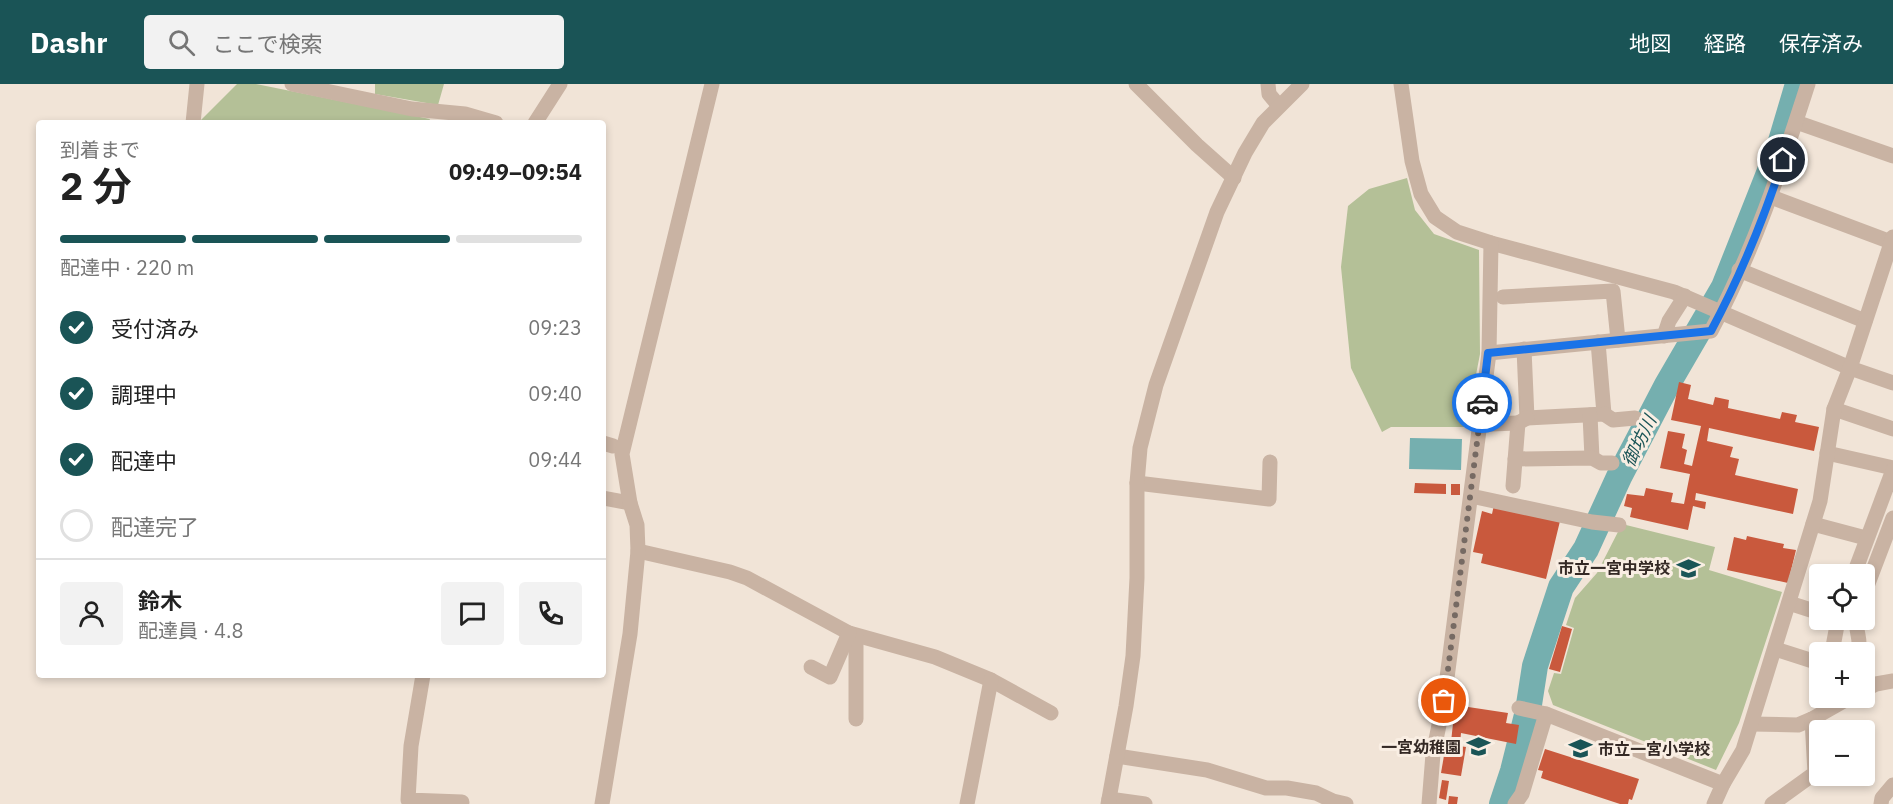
<!DOCTYPE html>
<html lang="ja">
<head>
<meta charset="utf-8">
<style>
  :root { --surface:#fff; --page:#f2f2f2; --text:#222; --muted:#767676; --line:#e0e0e0; --accent:#1a5456 }
  body { margin:0; font-family:"IBM Plex Sans","Noto Sans JP",sans-serif; background:var(--page); color:var(--text); height:100vh; display:flex; flex-direction:column; font-size:22px; white-space:nowrap }
  * { box-sizing:border-box; margin:0 }
  p { font-size:20px; color:var(--muted) }
  .icon { flex:none; width:33px; height:33px; fill:none; stroke:currentColor; stroke-width:2; stroke-linecap:round; stroke-linejoin:round }
  .map { position:relative; flex:1; overflow:hidden }
  .details { position:absolute; left:36px; top:36px; width:570px; height:558px; display:flex; flex-direction:column; background:var(--surface); border-radius:6px; box-shadow:0 3px 9px #0003 }
  .details>* { flex:none }
  .buttons { position:absolute; left:1809px; top:480px; display:grid; gap:12px }
  .buttons a { display:grid; place-items:center; width:66px; height:66px; border-radius:6px; background:var(--surface); box-shadow:0 3px 9px #0003; font-size:30px }
  .pin { position:absolute; display:grid; place-items:center; width:51px; height:51px; color:#fff; margin:-26px; border:3px solid #fff; border-radius:50%; box-shadow:0 2px 6px #0007 }
  .courier { position:absolute; display:grid; place-items:center; width:60px; height:60px; margin:-30px; border:4px solid #1a73e8; border-radius:50%; background:#fff; color:#222; box-shadow:0 2px 8px #0007 }
  .headline em { font-style:normal; font-weight:700 }
  .headline div { display:flex; flex-direction:column-reverse }
  .headline { display:flex; align-items:center; justify-content:space-between; height:102px; padding:0 24px }
  h1 { font-size:39px; font-weight:700; line-height:45px }
  .bar { display:grid; grid-template-columns:repeat(4,1fr); gap:9px 6px; align-content:center; height:72px; padding:0 24px }
  .bar i { height:8px; border-radius:4px; background:var(--line) }
  .bar .on { background:var(--accent) }
  .bar p { grid-column:span 4 }
  .line { display:flex; align-items:center; gap:15px; padding:0 24px; border-top:2px solid var(--line) }
  .line div { flex:1 }
  .round { display:grid; place-items:center; flex:none; width:63px; height:63px; border-radius:6px; background:var(--page) }
  ol { padding:0 24px; list-style:none }
  li { display:flex; align-items:center; gap:18px; height:66px }
  li p { margin-inline-start:auto }
  li .icon { padding:6px; border-radius:50%; background:var(--accent); color:#fff; stroke-width:4 }
  li:last-child { color:var(--muted) }
  li i { width:33px; height:33px; border:3px solid var(--line); border-radius:50% }
  header { display:flex; align-items:center; gap:36px; box-sizing:border-box; height:84px; padding:0 30px; background:var(--accent); color:#fff }
  header strong { font-size:28px }
  nav { display:flex; gap:33px; margin-inline-start:auto; font-size:21px }
  .search { width:420px; height:54px; background:var(--page); display:flex; align-items:center; gap:15px; box-sizing:border-box; padding:0 21px; border-radius:6px; color:var(--muted); font-size:22px }
  .map>svg:first-child { display:block }
  .green { fill:#b4c097 }
  .water { fill:#75afaf }
  .lines { fill:none; stroke-linecap:round; stroke-linejoin:round }
  .river { stroke:#75afaf; stroke-width:26 }
  .building { fill:#c9593d }
  .minor { stroke:#c9b3a3; stroke-width:15 }
  .done { stroke:#766a63; stroke-width:6; stroke-dasharray:0 10.8 }
  .route { stroke:#1a73e8; stroke-width:8 }
  .labels { text-anchor:middle; dominant-baseline:central; stroke-width:6; stroke-linejoin:round; paint-order:stroke }
  .poi-label { font-size:16px; font-weight:bold; fill:#342925; stroke:#f9eee3; text-anchor:end }
  .water-label { font-size:18px; font-style:italic; fill:#1a5456; stroke:#f9eee3 }
</style>
</head>
<body>
<header>
<strong>Dashr</strong>
<div class="search"><svg class="icon" aria-label="search" viewBox="0 0 24 24"><circle cx="10" cy="10" r="6"/><path d="M15 15l6 6"/></svg>ここで検索</div>
<nav><a>地図</a><a>経路</a><a>保存済み</a></nav>
</header>
<div class="map">
<svg width="1893" height="720" viewBox="0 0 1893 720">
  <rect width="100%" height="100%" fill="#f1e4d7"/>
  <g class="green">
    <polygon points="237,0 256,0 430,35 428,39 198,39"/>
    <polygon points="375,0 444,0 438,21 375,10"/>
    <polygon points="1407,94 1415,126 1434,150 1479,166 1480,270 1466,343 1391,343 1382,348 1351,284 1341,183 1348,122 1369,105"/>
    <polygon points="1622,440 1715,463 1709,486 1782,508 1739,639 1716,686 1553,621 1548,607 1554,589 1561,590 1574,544 1566,541 1575,514 1597,489"/>
  </g>
  <polygon class="water" points="1410,354 1462,355 1461,386 1409,385"/>
  <g class="lines">
    <polyline class="river" points="1502,720 1513,687 1528,627 1535,582 1561,503 1586,465 1619,393 1667,301 1724,203 1779,64 1798,0"/>
  </g>
  <g class="building">
    <polygon points="1679,298 1691,301 1688,315 1713,321 1715,313 1729,316 1728,324 1780,335 1782,328 1797,331 1795,338 1819,343 1814,367 1709,344 1707,357 1733,363 1730,373 1739,375 1735,391 1798,405 1793,430 1696,409 1695,416 1706,418 1705,425 1693,422 1688,446 1630,433 1632,424 1624,422 1627,410 1644,412 1646,404 1673,409 1671,418 1684,420 1690,390 1660,384 1668,347 1685,350 1682,364 1687,366 1684,380 1692,382 1701,342 1671,336"/>
    <polygon points="1415,399 1446,400 1446,410 1414,409"/>
    <rect x="1451" y="400" width="9" height="11"/>
    <polygon points="1494,421 1560,437 1546,495 1481,479 1483,470 1473,468 1482,427 1492,430"/>
    <polygon points="1747,452 1784,460 1783,464 1796,466 1788,499 1727,486 1734,453 1746,456"/>
    <polygon points="1562,542 1572,545 1560,588 1549,585"/>
    <polygon points="1455,621 1508,629 1506,639 1519,641 1516,660 1461,649 1460,660 1451,658"/>
    <polygon points="1446,660 1466,663 1461,692 1441,689"/>
    <polygon points="1545,665 1639,695 1632,716 1629,715 1628,720 1620,720 1541,694 1543,687 1538,686"/>
    <polygon points="1442,696 1449,697 1446,716 1439,714"/>
    <polygon points="1449,712 1458,713 1457,720 1448,720"/>
  </g>
  <g class="lines">
    <g class="minor">
      <polyline points="292,0 412,25 465,30 496,39"/>
      <polyline points="1136,0 1197,61 1234,94"/>
      <polyline points="1268,0 1269,10 1279,22"/>
      <polyline points="1401,0 1412,77 1421,110 1435,133 1457,148 1491,159 1674,208 1850,284 1893,299"/>
      <polyline points="1796,38 1893,72"/>
      <polyline points="193,39 197,0"/>
      <polyline points="535,39 560,0"/>
      <polyline points="1771,113 1891,158"/>
      <polyline points="1739,186 1865,237"/>
      <polyline points="1503,213 1613,207 1618,256"/>
      <polyline points="1664,252 1669,237 1685,212"/>
      <polyline points="1524,265 1527,334 1604,330 1598,258"/>
      <path d="M1489,269L1711,247C1753,169 1781,84 1808,0"/>
      <polyline points="1834,325 1893,345"/>
      <polyline points="1604,330 1613,336 1635,334"/>
      <polyline points="1590,331 1592,374"/>
      <polyline points="1490,340 1518,339"/>
      <polyline points="603,359 613,362"/>
      <polyline points="1827,369 1893,384"/>
      <polyline points="1515,375 1592,374 1601,379 1612,379"/>
      <polyline points="1137,399 1269,415 1270,378"/>
      <polyline points="1513,402 1518,339 1527,334"/>
      <polyline points="1471,412 1592,438 1619,441"/>
      <polyline points="603,414 630,419"/>
      <polyline points="1813,440 1862,453"/>
      <polyline points="638,467 730,488 747,494 849,549 935,573 991,596 1051,629"/>
      <polyline points="1854,490 1893,386"/>
      <polyline points="1864,510 1893,434"/>
      <polyline points="1789,519 1820,529"/>
      <path d="M1857,536C1855,549 1862,555 1858,568"/>
      <polyline points="856,552 856,635"/>
      <polyline points="1775,565 1819,579"/>
      <polyline points="1832,568 1838,536"/>
      <polyline points="811,583 830,593 849,549"/>
      <polyline points="423,591 411,662 408,716 462,718"/>
      <polyline points="1864,606 1876,600 1893,597"/>
      <polyline points="1519,624 1546,630"/>
      <polyline points="1752,640 1798,641 1812,635 1849,614"/>
      <polyline points="1117,672 1207,686 1266,704 1287,704 1316,709 1333,717 1346,720"/>
      <polyline points="1109,715 1145,720"/>
      <polyline points="602,720 630,550 638,467 637,441 630,419 622,370 712,0"/>
      <polyline points="967,720 991,596"/>
      <polyline points="1108,720 1126,622 1133,572 1137,494 1137,399 1140,364 1156,301 1217,128 1245,69 1263,39 1302,0"/>
      <polyline points="1429,720 1433,670 1444,617 1489,269 1491,159"/>
      <polyline points="1515,720 1522,710 1546,630 1723,700"/>
      <polyline points="1714,720 1723,700 1743,666 1820,417 1834,325 1850,284 1893,153"/>
      <polyline points="1772,720 1815,689 1812,635"/>
      <polyline points="1881,720 1882,714 1893,701"/>
    </g>
  </g>
  <g class="lines">
    <polyline class="done" points="1444,617 1482,319"/>
    <path class="route" d="M1482,319L1488,269L1711,247C1740,193 1764,134 1783,76"/>
  </g>
  <defs>
    <symbol id="school-bare" viewBox="-9 -9 18 18"><path d="M0-5L7-2L0 1L-7-2ZM-4 1L0 2.5L4 1V4Q0 6-4 4Z" fill="#1a5456" stroke="#f9eee3" stroke-width="2.5" paint-order="stroke"/></symbol>
  </defs>
  <g fill-rule="evenodd">
    <use href="#school-bare" x="1672" y="468" width="33" height="33"/>
    <use href="#school-bare" x="1462" y="646" width="33" height="33"/>
    <use href="#school-bare" x="1564" y="648" width="33" height="33"/>
  </g>
  <g class="labels">
    <g class="poi-label">
      <text x="1670" y="484">市立一宮中学校</text>
      <text x="1461" y="663">一宮幼稚園</text>
      <text x="1598" y="665" text-anchor="start">市立一宮小学校</text>
    </g>
    <g class="water-label">
      <text transform="translate(1639 357) rotate(-64)">御坊川</text>
    </g>
  </g>
</svg>
<div class="buttons">
<a><svg class="icon" aria-label="locate" viewBox="0 0 24 24"><circle cx="12" cy="12" r="6"/><path d="M12 2v4M12 18v4M2 12h4M18 12h4"/></svg></a>
<a>+</a>
<a>−</a>
</div>
<div class="pin" style="left:1444px;top:617px;background:#ea580c"><svg class="icon" aria-label="bag" viewBox="0 0 24 24"><path d="M5 8h14l-1 12H6zM9 8a3 3 0 0 1 6 0"/></svg></div>
<div class="pin" style="left:1783px;top:76px;background:#1f2937"><svg class="icon" aria-label="home" viewBox="0 0 24 24"><path d="M3 11l9-7 9 7M6 9v11h12V9"/></svg></div>
<div class="courier" style="left:1482px;top:319px"><svg class="icon" aria-label="car" viewBox="0 0 24 24"><path d="M5 17H2v-5l4-1 3-4h7l3 4 3 1v5h-3M9 17h6M6 11h13"/><circle cx="7" cy="17" r="2"/><circle cx="17" cy="17" r="2"/></svg></div>
<section class="details">
<div class="headline"><div><h1>2 分</h1><p>到着まで</p></div><em>09:49–09:54</em></div>
<div class="bar"><i class="on"></i><i class="on"></i><i class="on"></i><i></i><p>配達中 · 220 m</p></div>
<ol>
<li><svg class="icon" aria-label="check" viewBox="0 0 24 24"><path d="M5 12l5 5 9-10"/></svg>受付済み<p>09:23</p></li>
<li><svg class="icon" aria-label="check" viewBox="0 0 24 24"><path d="M5 12l5 5 9-10"/></svg>調理中<p>09:40</p></li>
<li><svg class="icon" aria-label="check" viewBox="0 0 24 24"><path d="M5 12l5 5 9-10"/></svg>配達中<p>09:44</p></li>
<li><i></i>配達完了</li>
</ol>
<div class="line" style="height:108px"><a class="round"><svg class="icon" aria-label="person" viewBox="0 0 24 24"><circle cx="12" cy="8" r="4"/><path d="M4 21q1-7 8-7t8 7"/></svg></a><div><b>鈴木</b><p>配達員 · 4.8</p></div><a class="round"><svg class="icon" aria-label="chat" viewBox="0 0 24 24"><path d="M4 5h16v11H9l-5 4z"/></svg></a><a class="round"><svg class="icon" aria-label="phone" viewBox="0 0 24 24"><path d="M5 4h4l2 5-3 2q2 4 5 5l2-3 5 2v4C11 20 4 13 5 4z"/></svg></a></div>
</section>
</div>
</body>
</html>
